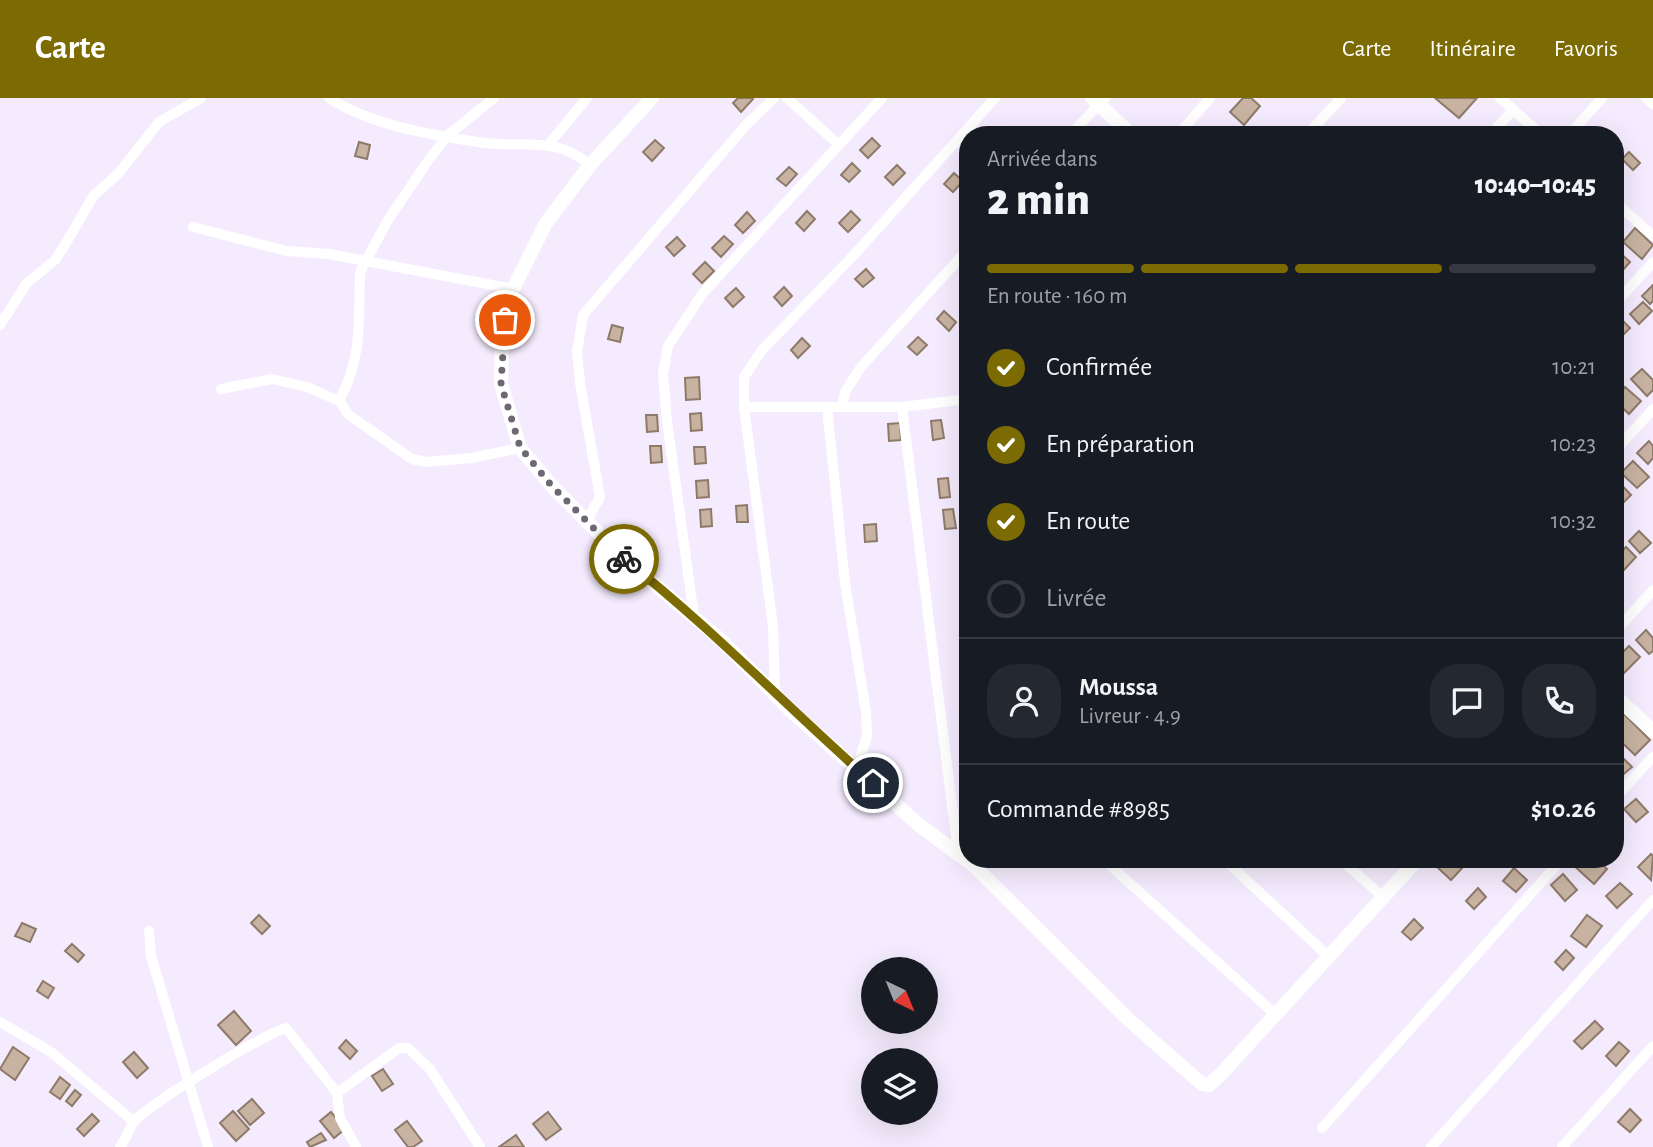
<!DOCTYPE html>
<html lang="fr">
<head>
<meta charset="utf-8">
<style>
  :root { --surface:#171b24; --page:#242831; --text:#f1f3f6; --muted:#9ea1a6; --line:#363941; --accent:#7c6a02 }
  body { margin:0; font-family:"Alegreya Sans",sans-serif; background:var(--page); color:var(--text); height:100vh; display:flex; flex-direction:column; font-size:26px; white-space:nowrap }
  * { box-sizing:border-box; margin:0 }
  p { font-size:23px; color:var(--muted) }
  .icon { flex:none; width:38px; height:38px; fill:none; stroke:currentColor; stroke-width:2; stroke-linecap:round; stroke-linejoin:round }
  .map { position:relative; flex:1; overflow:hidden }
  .sheet { position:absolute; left:959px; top:28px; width:665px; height:742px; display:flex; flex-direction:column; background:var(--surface); border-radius:28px; box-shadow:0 7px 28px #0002 }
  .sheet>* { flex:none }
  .needle { width:46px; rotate:137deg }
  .tools { position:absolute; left:861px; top:859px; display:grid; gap:14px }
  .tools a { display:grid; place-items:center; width:77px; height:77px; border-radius:50%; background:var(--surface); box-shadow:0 7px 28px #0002; font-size:35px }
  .pin { position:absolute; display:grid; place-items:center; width:60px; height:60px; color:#fff; margin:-30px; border:4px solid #fff; border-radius:50%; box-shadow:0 2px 7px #0007 }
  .courier { position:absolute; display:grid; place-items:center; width:70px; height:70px; margin:-35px; border:5px solid #7c6a02; border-radius:50%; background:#fff; color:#222; box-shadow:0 2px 9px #0007 }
  .head em { font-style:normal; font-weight:800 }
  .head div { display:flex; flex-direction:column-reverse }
  .head { display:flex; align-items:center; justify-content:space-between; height:119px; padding:0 28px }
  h1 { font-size:46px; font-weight:800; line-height:52px }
  .bar { display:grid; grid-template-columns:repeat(4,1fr); gap:10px 7px; align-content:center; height:84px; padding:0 28px }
  .bar i { height:9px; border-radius:5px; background:var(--line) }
  .bar .selected { background:var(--accent) }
  .bar p { grid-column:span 4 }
  .line { display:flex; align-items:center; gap:18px; padding:0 28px; border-top:2px solid var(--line) }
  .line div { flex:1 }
  .round { display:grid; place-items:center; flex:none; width:74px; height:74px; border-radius:28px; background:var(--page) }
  ol { padding:0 28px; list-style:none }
  li { display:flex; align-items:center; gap:21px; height:77px }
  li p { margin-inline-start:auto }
  li .icon { padding:7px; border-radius:50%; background:var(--accent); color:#fff; stroke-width:4 }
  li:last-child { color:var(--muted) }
  li i { width:38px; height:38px; border:4px solid var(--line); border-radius:50% }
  header { display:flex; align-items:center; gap:42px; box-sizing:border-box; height:98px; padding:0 35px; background:var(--accent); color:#fff }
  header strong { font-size:33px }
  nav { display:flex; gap:38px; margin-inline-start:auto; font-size:24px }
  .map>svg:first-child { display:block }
  .building { fill:#c8b3a2; stroke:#8e7a69; stroke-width:2 }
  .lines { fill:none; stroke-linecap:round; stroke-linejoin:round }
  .minor { stroke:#fff; stroke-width:10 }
  .tertiary { stroke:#fff; stroke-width:14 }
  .done { stroke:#6e6874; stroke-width:7; stroke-dasharray:0 12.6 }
  .route { stroke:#7c6a02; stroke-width:9 }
</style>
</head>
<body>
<header>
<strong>Carte</strong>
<nav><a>Carte</a><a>Itinéraire</a><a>Favoris</a></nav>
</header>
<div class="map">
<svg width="1653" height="1049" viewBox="0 0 1653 1049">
  <rect width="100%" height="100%" fill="#f5ebfe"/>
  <g class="building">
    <polygon points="738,0 752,0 753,1 741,14 733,5"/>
    <polygon points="1243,0 1251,0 1260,8 1244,27 1230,14"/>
    <polygon points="1435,0 1477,0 1459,20"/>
    <polygon points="872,40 880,48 868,60 860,52"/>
    <polygon points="655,42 664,50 652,63 643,54"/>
    <polygon points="359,44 370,47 367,61 355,58"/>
    <polygon points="1629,54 1640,65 1633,72 1622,61"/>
    <polygon points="852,65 860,73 849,84 841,77"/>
    <polygon points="897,67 905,75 893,87 885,79"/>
    <polygon points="789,69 797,76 786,88 777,81"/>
    <polygon points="954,75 963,83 953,94 944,86"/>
    <polygon points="807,113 815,121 804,133 796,125"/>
    <polygon points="851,113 860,122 848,134 839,125"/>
    <polygon points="747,114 755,123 743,135 735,127"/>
    <polygon points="1635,130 1653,147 1642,161 1623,144"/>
    <polygon points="724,138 733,146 721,159 712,150"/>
    <polygon points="677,139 685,148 674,158 666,149"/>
    <polygon points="1619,154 1630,164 1622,173 1615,166"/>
    <polygon points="705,164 714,173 702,185 693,176"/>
    <polygon points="866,171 874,180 863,189 855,181"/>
    <polygon points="1653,187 1653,203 1650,206 1642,198"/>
    <polygon points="784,189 792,198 782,208 774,199"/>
    <polygon points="736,190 744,199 733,209 725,200"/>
    <polygon points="1643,204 1652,213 1639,226 1630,216"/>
    <polygon points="944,213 956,224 949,233 937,221"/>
    <polygon points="1621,221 1630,230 1619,241 1615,238 1615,227"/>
    <polygon points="612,227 623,230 620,244 608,241"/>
    <polygon points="918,239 927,247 917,257 908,249"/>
    <polygon points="802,240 810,248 798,260 791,252"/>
    <polygon points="1642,271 1653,282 1653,292 1647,298 1631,281"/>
    <polygon points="699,279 700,301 686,302 685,280"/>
    <polygon points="1625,289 1641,303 1629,316 1615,303"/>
    <polygon points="701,315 702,332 691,333 690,316"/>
    <polygon points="646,317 657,317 658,333 647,334"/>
    <polygon points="941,322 944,340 933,342 931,323"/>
    <polygon points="900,325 901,342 889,343 888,326"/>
    <polygon points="1649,343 1653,348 1653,360 1648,366 1637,355"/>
    <polygon points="650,348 661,348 662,364 651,365"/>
    <polygon points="694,349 705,349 706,365 695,366"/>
    <polygon points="1633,363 1649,379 1637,390 1621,375"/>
    <polygon points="948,380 950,399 940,400 938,381"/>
    <polygon points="1616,381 1631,397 1621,407 1615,402"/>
    <polygon points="708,382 709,399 697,400 696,383"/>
    <polygon points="747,407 748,424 737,424 736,408"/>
    <polygon points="711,411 712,428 701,429 700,412"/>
    <polygon points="953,411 956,430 945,431 943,412"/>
    <polygon points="876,426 877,443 865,444 864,427"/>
    <polygon points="1639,433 1651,445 1640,455 1629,443"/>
    <polygon points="1626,449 1636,459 1622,474 1615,467 1615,460"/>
    <polygon points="1646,532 1653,540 1653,553 1649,556 1636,542"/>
    <polygon points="1629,548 1640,559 1623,576 1615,568 1615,562"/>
    <polygon points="1622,614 1650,642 1635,657 1615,638 1615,621"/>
    <polygon points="1624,661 1632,669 1619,680 1615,669"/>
    <polygon points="1636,701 1648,714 1636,724 1624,711"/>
    <polygon points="1651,756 1653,758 1651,782 1638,769"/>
    <polygon points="1444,761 1454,761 1463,769 1451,782 1437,769"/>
    <polygon points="1572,761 1596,761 1607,771 1594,786 1570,764"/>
    <polygon points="1514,770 1527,782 1516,794 1503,783"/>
    <polygon points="1563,776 1577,792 1565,803 1551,787"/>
    <polygon points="1620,785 1632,796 1617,810 1606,798"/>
    <polygon points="1478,790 1486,799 1474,811 1466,803"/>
    <polygon points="259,817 270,828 262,836 251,825"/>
    <polygon points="1587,817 1602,828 1586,849 1571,838"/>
    <polygon points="1414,821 1423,830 1411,842 1402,834"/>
    <polygon points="22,825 36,831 30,844 15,838"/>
    <polygon points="72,846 84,857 78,864 65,853"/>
    <polygon points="1566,852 1574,860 1563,872 1555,864"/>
    <polygon points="43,883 54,890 48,900 37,893"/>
    <polygon points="234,913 251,933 236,947 218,927"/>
    <polygon points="1595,923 1603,931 1582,951 1574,943"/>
    <polygon points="346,942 357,953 350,961 339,950"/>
    <polygon points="1619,944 1629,953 1616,968 1606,958"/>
    <polygon points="13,949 29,960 15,982 0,971"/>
    <polygon points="134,954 148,970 137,980 123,964"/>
    <polygon points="383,971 393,986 382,993 372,978"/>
    <polygon points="60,979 70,987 60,1001 50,994"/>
    <polygon points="75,992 81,997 72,1008 66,1003"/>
    <polygon points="252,1001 264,1015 250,1027 238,1013"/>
    <polygon points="1630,1011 1641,1022 1630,1034 1618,1024"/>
    <polygon points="233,1013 249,1031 236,1043 220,1025"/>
    <polygon points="331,1014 345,1031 334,1040 320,1023"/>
    <polygon points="548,1014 561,1031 546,1042 533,1026"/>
    <polygon points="92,1016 99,1023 84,1038 77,1031"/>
    <polygon points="407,1023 422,1043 413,1049 408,1049 395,1032"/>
    <polygon points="321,1035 326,1042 310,1049 307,1044"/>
    <polygon points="516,1037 524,1049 499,1049"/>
  </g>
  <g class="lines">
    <g class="minor">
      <path d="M329,0C373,28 428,36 478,44C519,51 554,36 590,67"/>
      <polyline points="787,0 839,47"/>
      <polyline points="1500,0 1542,37"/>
      <polyline points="1646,0 1653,6"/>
      <polyline points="1316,27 1327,37"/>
      <polyline points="1070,37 1105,0"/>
      <polyline points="1178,37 1210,0"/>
      <polyline points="1307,37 1341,0"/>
      <polyline points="1490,37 1513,12"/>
      <polyline points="1569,37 1602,0"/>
      <polyline points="549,46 587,0"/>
      <polyline points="1615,104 1653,138"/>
      <polyline points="193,129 287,153 329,156 513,191"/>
      <polyline points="1615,206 1653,164"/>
      <polyline points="0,227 27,185 55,162 63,150 94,97 118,76 159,24 201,0"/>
      <polyline points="221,291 272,281 307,289 339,303 349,317 412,361 427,364 471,360 520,350"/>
      <path d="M339,303C363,258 358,225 360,176L363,168L388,122L430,60L448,37L494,0"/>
      <polyline points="744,309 902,309 968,301"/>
      <polyline points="827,309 845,485 866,614 867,639 856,671"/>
      <polyline points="842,309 845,294 861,269 968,151"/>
      <polyline points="902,309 958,755"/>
      <polyline points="1615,353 1653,311"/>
      <polyline points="587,422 600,399 580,285 577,254 583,217 746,27 774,0"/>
      <polyline points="694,518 667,323 663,276 668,248 703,195 882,0"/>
      <polyline points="1615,534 1653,492"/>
      <polyline points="775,597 773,528 744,309 744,279 762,252 853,158 995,0"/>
      <polyline points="1615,700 1653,659"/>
      <polyline points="1103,761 1276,917"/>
      <polyline points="1224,761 1330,860"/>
      <polyline points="1340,761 1382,798"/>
      <polyline points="149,833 151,858 208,1049"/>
      <polyline points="0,924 51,954 133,1023"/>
      <polyline points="337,995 399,950 408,950 430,971 480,1049"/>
      <polyline points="1322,1030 1562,761"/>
      <path d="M120,1049C126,1042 128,1032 133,1025C145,1008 264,936 286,930L337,995L340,1020L356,1049"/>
      <polyline points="1431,1049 1653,802"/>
      <polyline points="1562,1049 1653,948"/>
    </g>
    <g class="tertiary">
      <polyline points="652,0 590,67 546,125 513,191 502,240 501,286 520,350 551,387 622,459 722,543 790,612 919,727 972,766 1129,922 1202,986 1209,987 1221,976 1418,761"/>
      <polyline points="1092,0 1132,37"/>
      <polyline points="1615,598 1653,633"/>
    </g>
  </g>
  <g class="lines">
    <polyline class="done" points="505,222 501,286 520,349 551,387 624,461"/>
    <path class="route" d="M624,461C712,530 789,611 873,685"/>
  </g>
</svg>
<div class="tools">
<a><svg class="needle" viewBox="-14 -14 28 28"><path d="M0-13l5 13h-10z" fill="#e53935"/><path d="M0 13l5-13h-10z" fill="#9ea1a6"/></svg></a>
<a><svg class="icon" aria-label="layers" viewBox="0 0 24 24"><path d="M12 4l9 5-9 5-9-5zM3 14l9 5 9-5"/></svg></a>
</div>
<div class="pin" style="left:505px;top:222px;background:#ea580c"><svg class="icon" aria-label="bag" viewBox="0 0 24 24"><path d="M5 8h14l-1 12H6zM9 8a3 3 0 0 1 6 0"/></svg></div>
<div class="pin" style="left:873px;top:685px;background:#1f2937"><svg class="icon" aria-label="home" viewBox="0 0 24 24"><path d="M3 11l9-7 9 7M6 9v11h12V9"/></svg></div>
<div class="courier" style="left:624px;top:461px"><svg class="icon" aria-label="bike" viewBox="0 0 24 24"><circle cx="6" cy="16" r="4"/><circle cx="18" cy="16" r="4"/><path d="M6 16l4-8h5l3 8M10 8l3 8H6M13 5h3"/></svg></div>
<section class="sheet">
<div class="head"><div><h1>2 min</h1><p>Arrivée dans</p></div><em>10:40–10:45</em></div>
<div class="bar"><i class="selected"></i><i class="selected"></i><i class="selected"></i><i></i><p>En route · 160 m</p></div>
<ol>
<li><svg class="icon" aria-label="check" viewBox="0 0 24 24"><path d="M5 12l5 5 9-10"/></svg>Confirmée<p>10:21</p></li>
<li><svg class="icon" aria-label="check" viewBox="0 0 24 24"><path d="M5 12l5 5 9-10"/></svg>En préparation<p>10:23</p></li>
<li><svg class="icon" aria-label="check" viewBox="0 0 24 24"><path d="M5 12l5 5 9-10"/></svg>En route<p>10:32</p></li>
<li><i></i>Livrée</li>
</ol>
<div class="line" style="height:126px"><a class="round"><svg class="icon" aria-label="person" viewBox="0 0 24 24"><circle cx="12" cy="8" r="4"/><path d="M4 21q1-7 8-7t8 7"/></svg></a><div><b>Moussa</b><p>Livreur · 4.9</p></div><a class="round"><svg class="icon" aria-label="chat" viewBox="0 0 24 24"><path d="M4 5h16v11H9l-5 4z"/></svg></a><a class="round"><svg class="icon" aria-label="phone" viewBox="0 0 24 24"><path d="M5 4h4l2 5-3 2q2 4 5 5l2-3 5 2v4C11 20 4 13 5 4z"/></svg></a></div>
<div class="line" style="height:91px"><div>Commande #8985</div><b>$10.26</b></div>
</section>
</div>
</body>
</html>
